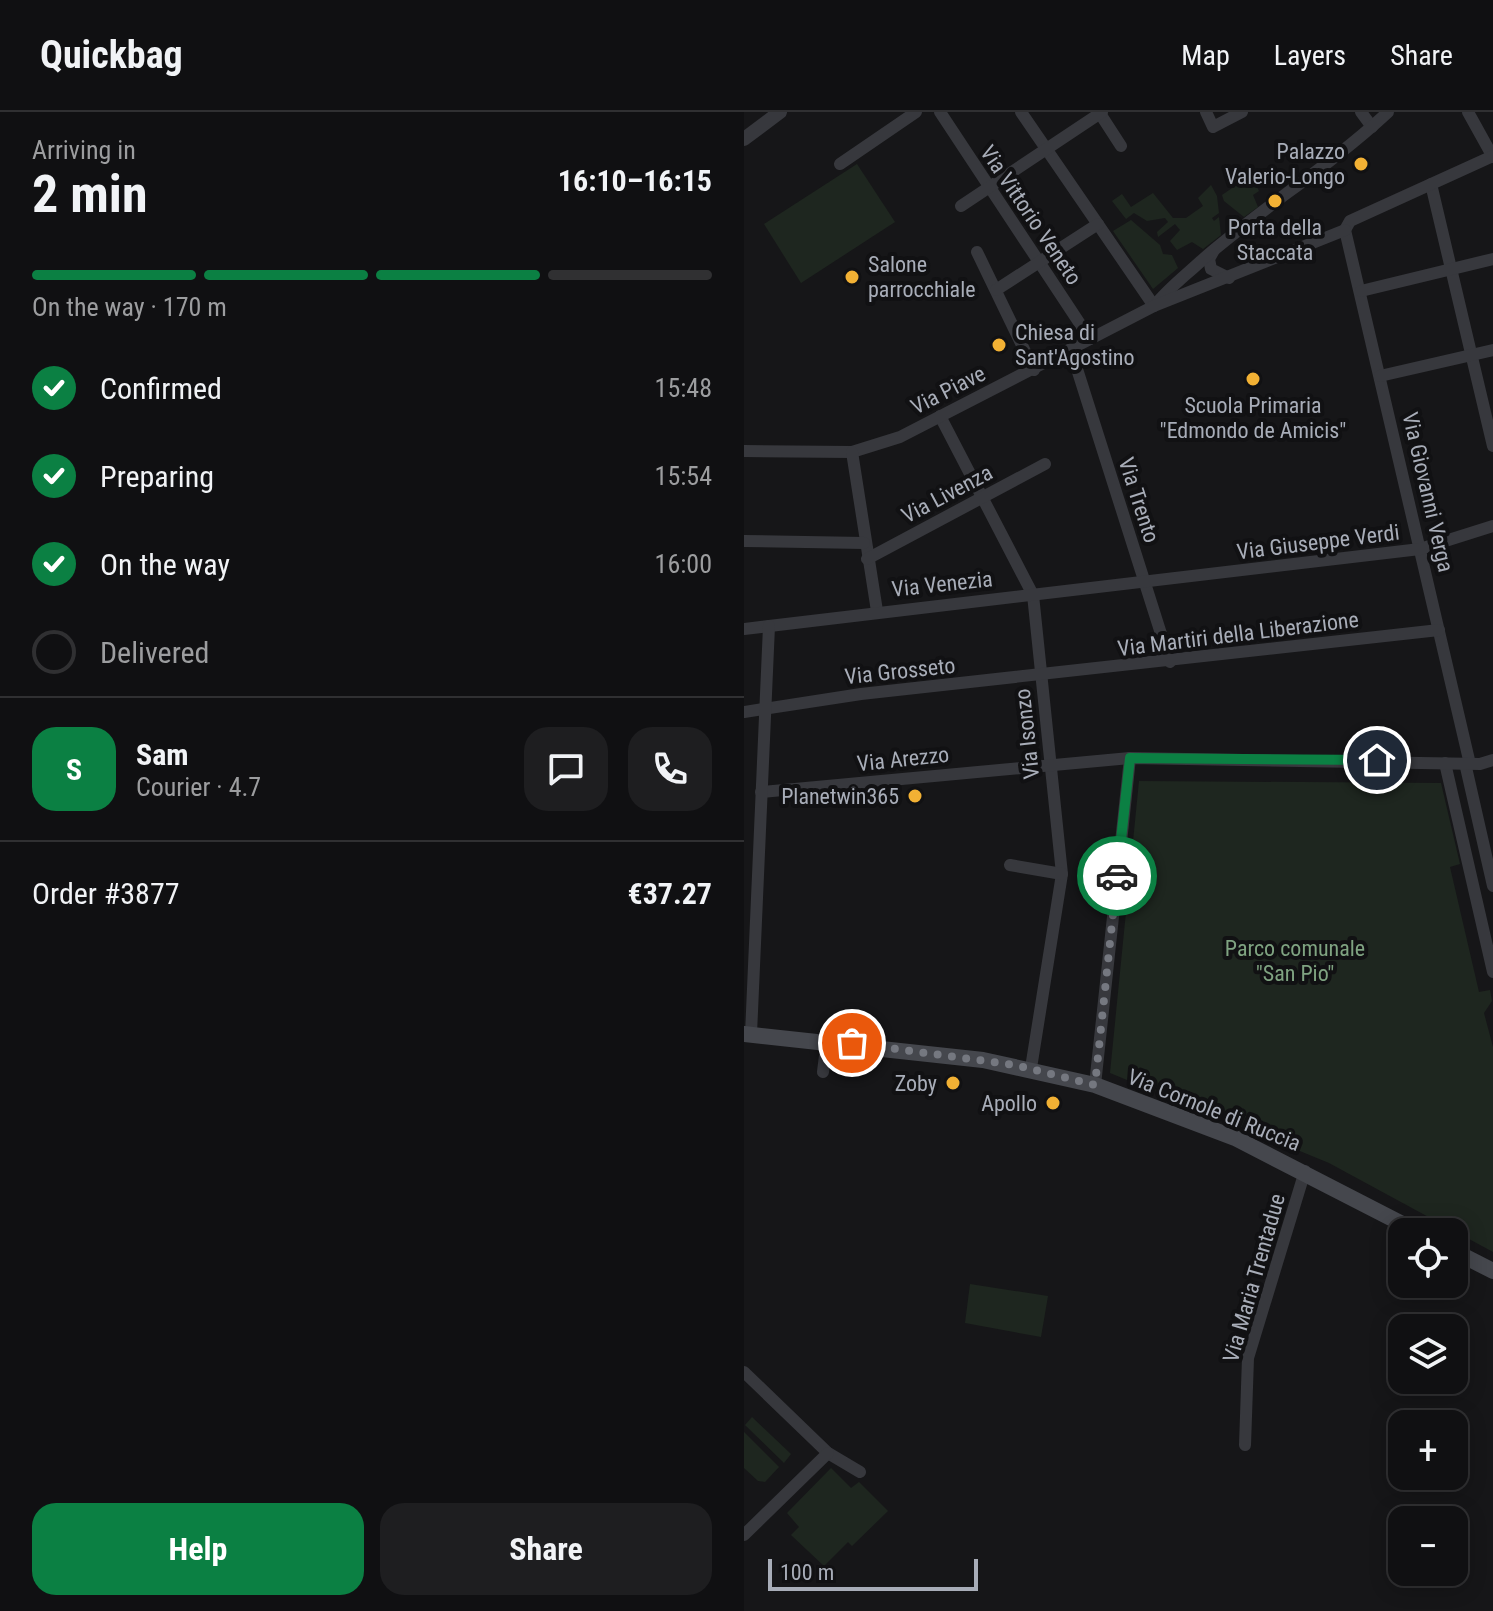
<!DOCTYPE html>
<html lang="en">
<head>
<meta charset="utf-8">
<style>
  :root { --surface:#101012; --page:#1e1e20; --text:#f1f3f6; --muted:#9c9d9f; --line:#303032; --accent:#0b8043 }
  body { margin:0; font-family:"Roboto Condensed",sans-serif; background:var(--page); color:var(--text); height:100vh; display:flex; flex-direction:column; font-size:30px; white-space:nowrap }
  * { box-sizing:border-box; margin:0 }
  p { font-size:26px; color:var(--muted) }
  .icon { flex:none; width:44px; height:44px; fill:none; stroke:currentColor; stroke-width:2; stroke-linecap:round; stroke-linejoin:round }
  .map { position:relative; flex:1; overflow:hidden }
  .side { display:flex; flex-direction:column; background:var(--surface); width:744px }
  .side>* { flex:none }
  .controls { position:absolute; left:644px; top:1106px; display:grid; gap:16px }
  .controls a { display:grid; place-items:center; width:80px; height:80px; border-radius:16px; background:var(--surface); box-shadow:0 4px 20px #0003,0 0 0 2px var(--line); font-size:40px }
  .scale { position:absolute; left:24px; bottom:20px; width:210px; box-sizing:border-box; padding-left:8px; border:4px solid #a8adb8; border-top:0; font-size:22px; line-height:28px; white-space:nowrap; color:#a8adb8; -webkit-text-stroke:6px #111113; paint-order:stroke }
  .pin { position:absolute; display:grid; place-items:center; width:68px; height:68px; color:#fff; margin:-34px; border:4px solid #fff; border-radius:50%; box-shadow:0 2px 8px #0007 }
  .courier { position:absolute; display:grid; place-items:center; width:80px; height:80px; margin:-40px; border:6px solid #0b8043; border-radius:50%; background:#fff; color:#222; box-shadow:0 2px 10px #0007 }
  .summary em { font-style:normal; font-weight:700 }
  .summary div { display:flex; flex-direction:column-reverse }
  .summary { display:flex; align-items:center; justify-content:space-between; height:136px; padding:0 32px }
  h1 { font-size:52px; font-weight:700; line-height:60px }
  .bar { display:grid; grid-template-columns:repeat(4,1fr); gap:12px 8px; align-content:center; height:96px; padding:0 32px }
  .bar i { height:10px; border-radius:6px; background:var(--line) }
  .bar .selected { background:var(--accent) }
  .bar p { grid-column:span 4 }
  .line { display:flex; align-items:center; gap:20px; padding:0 32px; border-top:2px solid var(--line) }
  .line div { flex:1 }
  .round { display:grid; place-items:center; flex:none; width:84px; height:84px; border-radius:24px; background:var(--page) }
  ol { padding:0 32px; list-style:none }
  li { display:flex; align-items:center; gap:24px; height:88px }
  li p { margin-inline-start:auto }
  li .icon { padding:8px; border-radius:50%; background:var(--accent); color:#fff; stroke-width:4 }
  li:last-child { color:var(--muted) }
  li i { width:44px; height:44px; border:4px solid var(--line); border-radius:50% }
  .action { display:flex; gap:16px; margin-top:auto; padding:16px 32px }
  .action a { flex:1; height:92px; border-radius:24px; background:var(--accent); color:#fff; font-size:32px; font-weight:700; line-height:92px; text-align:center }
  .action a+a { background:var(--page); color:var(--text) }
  header { display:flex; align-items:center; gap:48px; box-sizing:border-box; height:112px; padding:0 40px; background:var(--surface); border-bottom:2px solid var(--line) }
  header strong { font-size:38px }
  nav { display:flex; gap:44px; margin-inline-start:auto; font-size:28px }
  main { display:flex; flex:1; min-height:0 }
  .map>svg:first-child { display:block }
  .green { fill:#1e261f }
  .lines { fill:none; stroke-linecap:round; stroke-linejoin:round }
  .minor { stroke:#37383d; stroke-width:12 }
  .tertiary { stroke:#37383d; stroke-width:14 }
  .secondary { stroke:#45474d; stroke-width:16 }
  .done { stroke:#757880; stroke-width:8; stroke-dasharray:0 14.4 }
  .route { stroke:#0b8043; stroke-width:10 }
  .poi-dot { fill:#f2b134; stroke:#111113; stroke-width:3 }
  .labels { text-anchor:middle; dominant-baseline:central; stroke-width:8; stroke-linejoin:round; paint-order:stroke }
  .poi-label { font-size:22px; fill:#a8adb8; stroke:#111113; text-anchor:end }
  .street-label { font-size:22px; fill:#a8adb8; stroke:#111113 }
  .park-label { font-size:22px; fill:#7fa381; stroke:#111113 }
</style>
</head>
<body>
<header>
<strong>Quickbag</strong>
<nav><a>Map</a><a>Layers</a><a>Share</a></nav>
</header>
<main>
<section class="side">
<div class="summary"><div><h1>2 min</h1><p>Arriving in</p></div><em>16:10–16:15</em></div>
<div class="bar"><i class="selected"></i><i class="selected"></i><i class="selected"></i><i></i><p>On the way · 170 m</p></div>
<ol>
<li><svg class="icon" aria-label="check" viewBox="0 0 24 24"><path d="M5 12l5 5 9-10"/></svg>Confirmed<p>15:48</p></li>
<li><svg class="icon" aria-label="check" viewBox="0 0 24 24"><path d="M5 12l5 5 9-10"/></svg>Preparing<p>15:54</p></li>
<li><svg class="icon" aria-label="check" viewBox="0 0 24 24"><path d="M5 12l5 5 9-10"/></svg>On the way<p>16:00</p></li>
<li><i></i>Delivered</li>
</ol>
<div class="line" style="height:144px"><b class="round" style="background:var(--accent);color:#fff">S</b><div><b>Sam</b><p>Courier · 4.7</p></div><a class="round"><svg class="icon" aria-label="chat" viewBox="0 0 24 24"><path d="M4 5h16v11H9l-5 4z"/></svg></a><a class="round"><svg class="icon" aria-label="phone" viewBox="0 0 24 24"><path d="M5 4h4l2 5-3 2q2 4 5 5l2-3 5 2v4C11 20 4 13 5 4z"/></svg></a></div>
<div class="line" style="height:104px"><div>Order #3877</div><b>€37.27</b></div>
<div class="action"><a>Help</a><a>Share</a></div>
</section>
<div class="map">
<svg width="749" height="1499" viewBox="0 0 749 1499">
  <rect width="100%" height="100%" fill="#161618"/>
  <g class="green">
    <polygon points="113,52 151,110 57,171 20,112"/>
    <polygon points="507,63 515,79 509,83 514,95 500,105 480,89 478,83"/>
    <polygon points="467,73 473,84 475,101 468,106 470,109 475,105 477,123 459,137 448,130 433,138 426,129 436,118 431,112 414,125 413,120 424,110 421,106 403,109 390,101 382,107 368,89 378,82 387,95 409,81 429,106 442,106 459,94 454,86"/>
    <polygon points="387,108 416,133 419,142 428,143 434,156 409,177 369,119"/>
    <polygon points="395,669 697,671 716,752 706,755 735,880 746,878 748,889 740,901 749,935 749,1140 585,1051 366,961"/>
    <polygon points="226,1172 304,1184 297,1225 221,1211"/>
    <polygon points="8,1305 47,1342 40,1351 1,1313"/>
    <polygon points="0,1320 35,1355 21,1370 14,1369 0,1356"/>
    <polygon points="87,1356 107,1376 115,1370 144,1399 108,1434 104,1430 80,1454 47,1423 55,1415 43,1401"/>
  </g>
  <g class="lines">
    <g class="minor">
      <polyline points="196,0 346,227"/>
      <polyline points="277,0 410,194"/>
      <polyline points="355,0 377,34"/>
      <polyline points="462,0 469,15 498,0"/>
      <polyline points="617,0 628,15"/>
      <polyline points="724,0 749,45"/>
      <polyline points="96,52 172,0"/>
      <polyline points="687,72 749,334"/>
      <polyline points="217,94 358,0"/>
      <polyline points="601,118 726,652"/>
      <polyline points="601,118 606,109 749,44"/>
      <polyline points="470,138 465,147 467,157 485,166"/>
      <polyline points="233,140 290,258"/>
      <polyline points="252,178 354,112"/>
      <polyline points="617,179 749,147"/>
      <path d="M412,192C425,176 442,163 457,149C517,96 585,55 644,0"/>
      <polyline points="327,238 426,550"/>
      <polyline points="636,264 749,238"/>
      <polyline points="196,304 289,483 318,762 287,956"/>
      <polyline points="0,339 108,340 156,325 410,194 601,118"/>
      <polyline points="108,340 133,499"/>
      <polyline points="0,429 120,431"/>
      <polyline points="123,447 301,352"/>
      <polyline points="0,517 676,437 749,414"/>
      <polyline points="0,600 117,582 695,518"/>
      <polyline points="701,651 749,860"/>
      <polyline points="721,651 749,774"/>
      <polyline points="17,680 386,646 736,652 749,648"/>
      <polyline points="266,753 318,762"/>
      <polyline points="7,922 25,514"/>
      <polyline points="79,960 83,928"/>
      <polyline points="351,973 386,646"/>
      <polyline points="0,1260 84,1341 116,1360"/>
      <polyline points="501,1333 504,1246 561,1059"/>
      <polyline points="0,1423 84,1341"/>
    </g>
    <polyline class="tertiary" points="0,27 36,0"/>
    <g class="secondary">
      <polyline points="0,922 239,948 351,973 491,1026 674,1120"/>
      <polyline points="710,1139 749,1159"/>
    </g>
  </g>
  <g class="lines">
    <polyline class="done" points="108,931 271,953 351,973 373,764"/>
    <polyline class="route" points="373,764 386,646 633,648"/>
  </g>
  <g class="poi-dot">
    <circle cx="617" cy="52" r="8"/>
    <circle cx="531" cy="89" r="8"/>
    <circle cx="108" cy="165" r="8"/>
    <circle cx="255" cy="233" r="8"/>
    <circle cx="509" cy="267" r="8"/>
    <circle cx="171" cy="684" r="8"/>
    <circle cx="209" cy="971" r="8"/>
    <circle cx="309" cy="991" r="8"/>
  </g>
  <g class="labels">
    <g class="poi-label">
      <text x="601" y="39">Palazzo<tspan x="601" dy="25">Valerio-Longo</tspan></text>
      <text x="531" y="115" text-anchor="middle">Porta della<tspan x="531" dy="25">Staccata</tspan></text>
      <text x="124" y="152" text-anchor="start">Salone<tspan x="124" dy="25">parrocchiale</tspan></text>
      <text x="271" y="220" text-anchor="start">Chiesa di<tspan x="271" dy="25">Sant'Agostino</tspan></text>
      <text x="509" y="293" text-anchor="middle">Scuola Primaria<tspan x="509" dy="25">"Edmondo de Amicis"</tspan></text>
      <text x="155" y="684">Planetwin365</text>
      <text x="193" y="971">Zoby</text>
      <text x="293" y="991">Apollo</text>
    </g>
    <g class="street-label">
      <text transform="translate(287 103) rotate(56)">Via Vittorio Veneto</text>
      <text transform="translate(204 278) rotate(-27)">Via Piave</text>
      <text transform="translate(684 380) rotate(77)">Via Giovanni Verga</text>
      <text transform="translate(203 382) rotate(-28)">Via Livenza</text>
      <text transform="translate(395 388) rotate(72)">Via Trento</text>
      <text transform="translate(574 430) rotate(-7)">Via Giuseppe Verdi</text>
      <text transform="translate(198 472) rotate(-6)">Via Venezia</text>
      <text transform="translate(494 522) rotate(-7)">Via Martiri della Liberazione</text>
      <text transform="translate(156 559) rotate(-6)">Via Grosseto</text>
      <text transform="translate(283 622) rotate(-96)">Via Isonzo</text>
      <text transform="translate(159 647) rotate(-6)">Via Arezzo</text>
      <text transform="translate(470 998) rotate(22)">Via Cornole di Ruccia</text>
      <text transform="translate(510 1166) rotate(-74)">Via Maria Trentadue</text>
    </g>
    <g class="park-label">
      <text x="551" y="836">Parco comunale<tspan x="551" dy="25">"San Pio"</tspan></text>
    </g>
  </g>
</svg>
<div class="controls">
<a><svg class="icon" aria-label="locate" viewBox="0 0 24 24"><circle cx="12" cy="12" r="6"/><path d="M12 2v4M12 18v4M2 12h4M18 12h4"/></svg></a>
<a><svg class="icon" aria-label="layers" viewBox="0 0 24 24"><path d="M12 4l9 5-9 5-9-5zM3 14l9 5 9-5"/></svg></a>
<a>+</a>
<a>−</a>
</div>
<div class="scale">100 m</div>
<div class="pin" style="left:108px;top:931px;background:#ea580c"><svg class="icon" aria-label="bag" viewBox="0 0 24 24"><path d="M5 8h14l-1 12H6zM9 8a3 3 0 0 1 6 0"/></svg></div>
<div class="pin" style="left:633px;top:648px;background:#1f2937"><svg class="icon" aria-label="home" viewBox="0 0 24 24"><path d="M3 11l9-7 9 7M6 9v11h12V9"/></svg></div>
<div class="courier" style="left:373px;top:764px"><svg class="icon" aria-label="car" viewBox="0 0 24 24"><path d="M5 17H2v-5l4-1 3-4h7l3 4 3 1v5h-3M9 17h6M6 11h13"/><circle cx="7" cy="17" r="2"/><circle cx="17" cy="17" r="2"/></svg></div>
</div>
</main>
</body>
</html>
